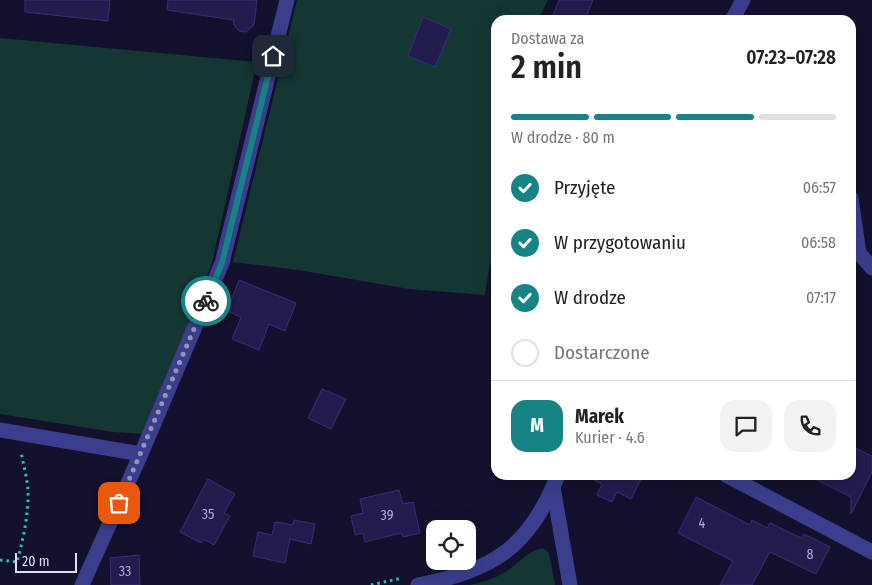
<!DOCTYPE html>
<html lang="pl">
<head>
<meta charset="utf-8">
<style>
  :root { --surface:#fff; --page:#f2f2f2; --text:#222; --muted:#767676; --line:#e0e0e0; --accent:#168385 }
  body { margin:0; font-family:"Fira Sans Condensed",sans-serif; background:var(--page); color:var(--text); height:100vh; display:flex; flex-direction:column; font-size:19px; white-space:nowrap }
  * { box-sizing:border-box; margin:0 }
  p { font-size:16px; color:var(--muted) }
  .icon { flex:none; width:28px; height:28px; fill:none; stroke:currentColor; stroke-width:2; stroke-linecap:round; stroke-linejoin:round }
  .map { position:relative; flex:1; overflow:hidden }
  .details { position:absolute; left:491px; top:15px; width:365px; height:465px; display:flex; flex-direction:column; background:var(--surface); border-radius:15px; box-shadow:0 5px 20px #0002 }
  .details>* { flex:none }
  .tools { position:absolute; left:426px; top:520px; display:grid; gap:10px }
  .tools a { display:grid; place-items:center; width:50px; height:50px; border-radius:10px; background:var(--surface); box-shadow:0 5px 20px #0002; font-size:25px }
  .scale { position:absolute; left:15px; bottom:12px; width:62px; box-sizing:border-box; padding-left:5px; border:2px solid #dedcff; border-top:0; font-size:14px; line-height:18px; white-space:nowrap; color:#dedcff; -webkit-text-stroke:4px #13112d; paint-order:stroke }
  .pin { position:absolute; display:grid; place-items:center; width:42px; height:42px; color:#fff; margin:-21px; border-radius:10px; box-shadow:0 2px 8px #0006 }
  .courier { position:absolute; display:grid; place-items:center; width:50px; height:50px; margin:-25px; border:4px solid #168385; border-radius:50%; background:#fff; color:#222; box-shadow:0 1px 6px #0007 }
  .overview em { font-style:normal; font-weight:600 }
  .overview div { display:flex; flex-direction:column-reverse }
  .overview { display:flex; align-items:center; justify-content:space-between; height:85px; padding:0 20px }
  h1 { font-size:32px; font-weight:600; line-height:38px }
  .bar { display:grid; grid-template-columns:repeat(4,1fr); gap:8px 5px; align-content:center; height:60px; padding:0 20px }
  .bar i { height:6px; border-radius:4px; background:var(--line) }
  .bar .on { background:var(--accent) }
  .bar p { grid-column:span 4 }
  .line { display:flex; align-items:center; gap:12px; padding:0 20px; border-top:1px solid var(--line) }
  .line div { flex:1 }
  .round { display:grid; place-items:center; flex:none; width:52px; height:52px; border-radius:15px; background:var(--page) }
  ol { padding:0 20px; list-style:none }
  li { display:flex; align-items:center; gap:15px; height:55px }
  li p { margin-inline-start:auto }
  li .icon { padding:5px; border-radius:50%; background:var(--accent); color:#fff; stroke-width:4 }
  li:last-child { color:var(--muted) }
  li i { width:28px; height:28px; border:2px solid var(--line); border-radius:50% }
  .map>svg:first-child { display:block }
  .green { fill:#143733 }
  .building { fill:#231c4e; stroke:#372e7b }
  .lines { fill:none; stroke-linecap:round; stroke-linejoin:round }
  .path { stroke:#2ec2ae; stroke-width:3; stroke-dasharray:2.5 4; stroke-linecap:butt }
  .minor { stroke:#3b3e8d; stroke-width:15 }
  .done { stroke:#9795b6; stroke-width:5; stroke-dasharray:0 9 }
  .route { stroke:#168385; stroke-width:6 }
  .labels { text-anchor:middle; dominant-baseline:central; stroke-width:4.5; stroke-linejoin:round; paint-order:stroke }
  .number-label { font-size:14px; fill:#afacd3 }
</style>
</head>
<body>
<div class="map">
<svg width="872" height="585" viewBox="0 0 872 585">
  <rect width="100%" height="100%" fill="#13112d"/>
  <g class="green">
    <polygon points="297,0 548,0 538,20 496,20 496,225 485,295 409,289 298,270 233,262"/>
    <polygon points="0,38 257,62 212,263 145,434 113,432 0,414"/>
    <path d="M543,548L549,553L555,585H470C482,582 493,579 504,573C517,565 528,550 543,548Z"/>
  </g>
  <g class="building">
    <polygon points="25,0 110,0 108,21 25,12"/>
    <polygon points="168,0 257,0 254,25 246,32 239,31 233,24 234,20 167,10"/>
    <polygon points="559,0 593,0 585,20 551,20"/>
    <polygon points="423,17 451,29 435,67 408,56"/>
    <polygon points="239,280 296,303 285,331 269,324 259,350 232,339 241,317 227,311"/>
    <polygon points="322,389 346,399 331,429 308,418"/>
    <polygon points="851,446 872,456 872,472 851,514 851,497 807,475 851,475"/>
    <polygon points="584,475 643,475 631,499 617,492 612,502 597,495 602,484"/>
    <polygon points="208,479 235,494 224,513 230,516 214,545 203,539 201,543 180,532"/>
    <polygon points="399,490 403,504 413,502 420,533 403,537 401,533 365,542 363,533 355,535 351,516 363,513 360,499"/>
    <polygon points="696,497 750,525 752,520 767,528 770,523 801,538 804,534 830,547 816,574 770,552 752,585 720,585 733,561 678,533"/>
    <polygon points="294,520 315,524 311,544 290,539 285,563 253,556 258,532 272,535 275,522 293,525"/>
    <polygon points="139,555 140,585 111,585 110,558"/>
  </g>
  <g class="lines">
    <g class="path">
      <path d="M0,560L17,562C23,540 29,513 28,490C27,477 23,464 21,451"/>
      <polyline points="371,585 402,578"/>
    </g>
    <g class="minor">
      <polyline points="732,20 743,0"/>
      <polyline points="851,198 859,253 872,268"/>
      <polyline points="0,430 141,454"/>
      <polyline points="726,475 872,552"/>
      <polyline points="553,487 570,585"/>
      <polyline points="82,585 141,454 222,263 287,0"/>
      <path d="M418,585C494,570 529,548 558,475"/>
    </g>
  </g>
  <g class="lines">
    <polyline class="done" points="119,503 206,301"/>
    <polyline class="route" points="206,301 222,263 273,56"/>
  </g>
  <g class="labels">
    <g class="number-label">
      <text x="208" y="514">35</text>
      <text x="387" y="515">39</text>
      <text x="702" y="523">4</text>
      <text x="810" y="554">8</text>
      <text x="125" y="571">33</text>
    </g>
  </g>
</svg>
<div class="tools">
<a><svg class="icon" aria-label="locate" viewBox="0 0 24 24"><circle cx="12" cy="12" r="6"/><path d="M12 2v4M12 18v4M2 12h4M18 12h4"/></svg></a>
</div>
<div class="scale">20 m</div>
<div class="pin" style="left:119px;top:503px;background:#ea580c"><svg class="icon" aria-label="bag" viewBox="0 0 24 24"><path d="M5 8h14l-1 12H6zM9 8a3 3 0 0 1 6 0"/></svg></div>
<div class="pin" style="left:273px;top:56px;background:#1f2937"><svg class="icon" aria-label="home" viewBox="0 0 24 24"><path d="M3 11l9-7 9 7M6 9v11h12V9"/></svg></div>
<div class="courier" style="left:206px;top:301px"><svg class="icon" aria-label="bike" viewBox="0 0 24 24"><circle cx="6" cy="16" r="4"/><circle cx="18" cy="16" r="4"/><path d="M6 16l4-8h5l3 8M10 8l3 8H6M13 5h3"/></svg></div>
<section class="details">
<div class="overview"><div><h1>2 min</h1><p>Dostawa za</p></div><em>07:23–07:28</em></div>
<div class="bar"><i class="on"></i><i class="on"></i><i class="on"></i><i></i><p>W drodze · 80 m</p></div>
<ol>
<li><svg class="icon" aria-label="check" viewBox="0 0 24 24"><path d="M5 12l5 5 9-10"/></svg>Przyjęte<p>06:57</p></li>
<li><svg class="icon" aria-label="check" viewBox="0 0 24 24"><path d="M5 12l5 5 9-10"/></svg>W przygotowaniu<p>06:58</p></li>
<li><svg class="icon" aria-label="check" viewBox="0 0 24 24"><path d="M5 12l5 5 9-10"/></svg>W drodze<p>07:17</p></li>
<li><i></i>Dostarczone</li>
</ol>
<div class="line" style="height:90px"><b class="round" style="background:var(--accent);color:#fff">M</b><div><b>Marek</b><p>Kurier · 4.6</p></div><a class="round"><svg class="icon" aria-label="chat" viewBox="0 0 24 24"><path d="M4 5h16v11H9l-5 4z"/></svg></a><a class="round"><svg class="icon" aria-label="phone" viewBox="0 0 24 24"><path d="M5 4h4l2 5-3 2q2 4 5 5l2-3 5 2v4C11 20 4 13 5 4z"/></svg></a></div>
</section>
</div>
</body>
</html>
